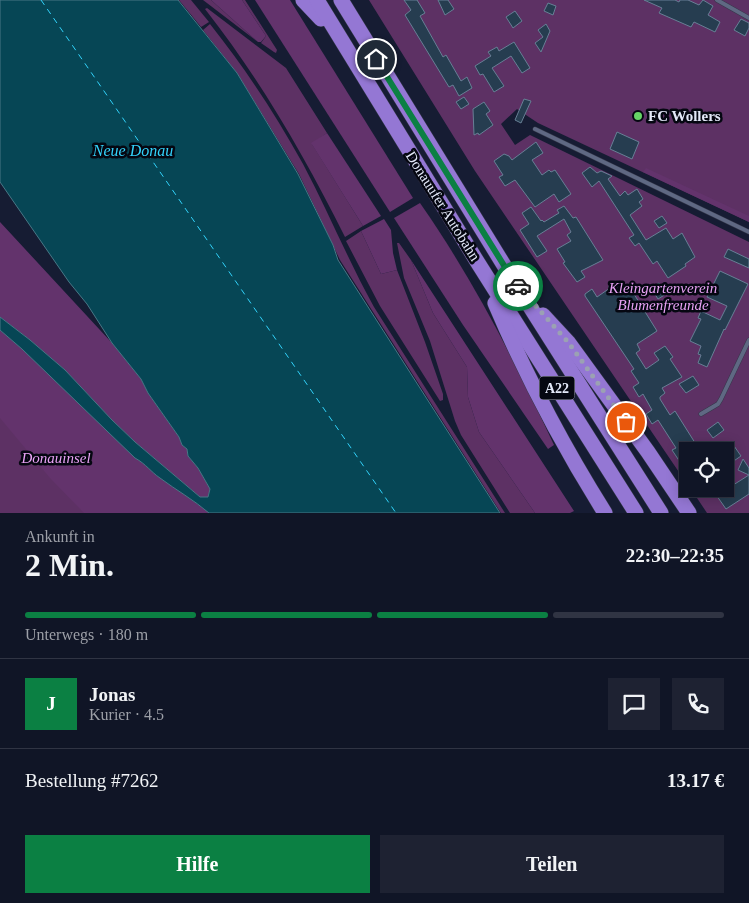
<!DOCTYPE html>
<html lang="de">
<head>
<meta charset="utf-8">
<style>
  :root { --surface:#101526; --page:#1e2232; --text:#f1f3f6; --muted:#9c9fa7; --line:#303443; --accent:#0b8043 }
  body { margin:0; font-family:"Times New Roman",serif; background:var(--page); color:var(--text); height:100vh; display:flex; flex-direction:column; font-size:19px; white-space:nowrap }
  * { box-sizing:border-box; margin:0 }
  p { font-size:16px; color:var(--muted) }
  .icon { flex:none; width:28px; height:28px; fill:none; stroke:currentColor; stroke-width:2; stroke-linecap:round; stroke-linejoin:round }
  .map { position:relative; height:513px; overflow:hidden }
  .drawer { display:flex; flex-direction:column; background:var(--surface); flex:1 }
  .drawer>* { flex:none }
  .buttons { position:absolute; left:679px; top:442px; display:grid; gap:10px }
  .buttons a { display:grid; place-items:center; width:55px; height:55px; border-radius:0px; background:var(--surface); box-shadow:0 2px 12px #0003,0 0 0 1px var(--line); font-size:25px }
  .pin { position:absolute; display:grid; place-items:center; width:42px; height:42px; color:#fff; margin:-21px; border:2px solid #fff; border-radius:50%; box-shadow:0 1px 5px #0007 }
  .courier { position:absolute; display:grid; place-items:center; width:50px; height:50px; margin:-25px; border:4px solid #0b8043; border-radius:50%; background:#fff; color:#222; box-shadow:0 1px 6px #0007 }
  .summary em { font-style:normal; font-weight:800 }
  .summary div { display:flex; flex-direction:column-reverse }
  .summary { display:flex; align-items:center; justify-content:space-between; height:85px; padding:0 25px }
  h1 { font-size:32px; font-weight:800; line-height:38px }
  .bar { display:grid; grid-template-columns:repeat(4,1fr); gap:8px 5px; align-content:center; height:60px; padding:0 25px }
  .bar i { height:6px; border-radius:4px; background:var(--line) }
  .bar .current { background:var(--accent) }
  .bar p { grid-column:span 4 }
  .line { display:flex; align-items:center; gap:12px; padding:0 25px; border-top:1px solid var(--line) }
  .line div { flex:1 }
  .round { display:grid; place-items:center; flex:none; width:52px; height:52px; border-radius:0px; background:var(--page) }
  .button { display:flex; gap:10px; margin-top:auto; padding:10px 25px }
  .button a { flex:1; height:58px; border-radius:0px; background:var(--accent); color:#fff; font-size:20px; font-weight:800; line-height:58px; text-align:center }
  .button a+a { background:var(--page); color:var(--text) }
  .map>svg:first-child { display:block }
  .green { fill:#5d3164 }
  .forest { fill:#63336c }
  .water { fill:#064655; stroke:#487786 }
  .lines { fill:none; stroke-linecap:round; stroke-linejoin:round }
  .ferry { stroke:#32d2fa; stroke-width:1; stroke-dasharray:6 5; stroke-linecap:butt }
  .building { fill:#263d50; stroke:#677f95 }
  .lane-casing { stroke:#35384a; stroke-width:5 }
  .highway-casing { stroke:#35384a; stroke-width:16 }
  .lane { stroke:#5f6883; stroke-width:4 }
  .highway { stroke:#9477d4; stroke-width:15 }
  .done { stroke:#9ba1b3; stroke-width:5; stroke-dasharray:0 9 }
  .route { stroke:#0b8043; stroke-width:6 }
  .poi-dot { fill:#66d466; stroke:#050711; stroke-width:2 }
  .labels { text-anchor:middle; dominant-baseline:central; stroke-width:5; stroke-linejoin:round; paint-order:stroke }
  .shield { fill:#050711; stroke:#a0a4b3; stroke-width:1 }
  .shield-label { font-size:14px; font-weight:bold; fill:#e3e8f8 }
  .poi-label { font-size:15px; font-weight:bold; fill:#e3e8f8; stroke:#050711; text-anchor:start }
  .street-label { font-size:15px; fill:#e3e8f8; stroke:#050711 }
  .park-label { font-size:15px; font-style:italic; fill:#e9a2f5; stroke:#050711 }
  .water-label { font-size:16px; font-style:italic; fill:#32d2fa; stroke:#050711 }
</style>
</head>
<body>
<div class="map">
<svg width="749" height="513" viewBox="0 0 749 513">
  <rect width="100%" height="100%" fill="#161c33"/>
  <g class="green">
    <polygon points="179,0 191,0 209,22 201,27"/>
    <polygon points="203,0 211,0 258,42"/>
    <polygon points="242,0 245,0 277,50 276,53 274,52 261,43 266,36"/>
    <polygon points="369,0 749,0 749,222 538,123 517,109 501,124 515,145 530,135 749,242 749,513 707,513 691,489 725,489 725,451 688,451 687,484 475,171"/>
    <path d="M207,8L286,68L327,133L312,144L363,226L345,237C304,155 260,79 205,9Z"/>
    <path d="M210,24C245,68 276,115 303,164C328,211 348,260 374,307L505,513H501L340,260L299,174L237,73L203,30Z"/>
    <polygon points="361,231 381,274 397,270 425,342 443,394 443,400 440,401 380,306 346,241"/>
    <polygon points="397,243 399,243 411,260 433,313 467,367 468,397 479,432 535,513 510,513 461,435 455,421 430,341 404,278"/>
    <polygon points="0,330 209,513 0,513"/>
  </g>
  <g class="forest">
    <polygon points="211,0 242,0 266,36 261,42 258,42"/>
    <polygon points="255,0 290,0 413,198 390,212"/>
    <polygon points="327,133 381,216 363,226 311,143"/>
    <polygon points="646,168 749,216 749,222 643,172"/>
    <path d="M420,203C473,279 515,361 554,445L548,449L463,325L394,218Z"/>
    <polygon points="384,219 391,230 393,253 397,270 381,274 361,231"/>
    <polygon points="0,222 112,343 141,379 148,393 179,437 182,445 187,449 188,456 198,468 210,489 208,497 200,497 135,442 112,420 65,370 30,340 0,317"/>
    <polygon points="411,260 574,511 570,513 535,513 479,432 468,397 467,367 433,313"/>
    <path d="M0,330L22,349L135,458C146,464 151,472 160,478C176,490 194,500 209,513H84L50,478L0,418Z"/>
  </g>
  <path class="water" d="M0,0H178L237,73L298,174L333,245L338,260L500,513H209C194,500 176,490 160,478C151,472 146,464 135,458L22,349L0,330V317L30,340L65,370L112,420L135,442L200,497H208L210,489L198,468L188,456L187,449L182,445L179,437L148,393L141,379L112,343L87,304L69,282L0,182Z"/>
  <g class="lines">
    <polyline class="ferry" points="41,0 396,513"/>
  </g>
  <g class="building">
    <polygon points="404,0 417,0 425,13 420,16 443,57 446,55 461,81 467,77 472,88 459,96 453,85 449,87 405,15 411,10"/>
    <polygon points="438,0 448,0 454,9 445,15"/>
    <polygon points="644,0 675,0 679,2 680,0 688,0 699,5 703,0 713,6 708,15 720,22 715,32 694,22 691,27 659,13 662,8"/>
    <polygon points="548,3 556,6 553,15 544,11"/>
    <polygon points="515,11 522,21 513,28 506,17"/>
    <polygon points="741,19 749,23 749,28 745,36 734,30"/>
    <polygon points="546,24 550,31 541,52 535,43 543,37 538,30"/>
    <polygon points="514,42 530,68 522,73 511,56 492,68 504,86 494,92 483,74 480,75 475,66 491,56 488,52 497,47 499,51"/>
    <polygon points="464,97 469,104 461,109 456,102"/>
    <polygon points="524,99 531,101 521,123 515,120"/>
    <polygon points="484,102 490,111 486,114 493,125 479,135 478,133 474,135 473,109"/>
    <polygon points="617,132 639,142 632,159 610,149"/>
    <polygon points="536,142 543,153 532,160 542,175 549,170 551,172 555,170 571,194 559,202 554,194 535,207 515,180 505,186 499,177 503,175 494,161 504,154 509,156 512,160"/>
    <polygon points="590,167 597,173 601,171 612,176 608,179 620,196 625,191 628,195 637,189 643,199 639,202 642,206 630,215 646,240 666,228 673,239 682,233 695,257 685,264 686,266 668,278 657,261 653,264 639,243 635,246 629,238 634,235 599,181 592,187 582,173"/>
    <polygon points="564,206 573,218 576,217 603,260 581,271 585,277 577,282 563,263 565,262 557,249 571,241 567,235 571,232 564,219 537,236 547,251 537,257 520,230 529,224 522,213 531,207 541,221 542,220 544,222 559,213 557,210"/>
    <polygon points="662,216 667,223 659,228 654,221"/>
    <polygon points="728,249 749,259 749,268 724,257"/>
    <polygon points="720,271 748,284 725,330 724,329 707,367 698,363 701,355 698,354 701,346 690,341 701,319 698,318 701,311 720,320 727,306 707,297"/>
    <polygon points="616,282 622,291 629,286 657,331 637,344 640,350 636,353 646,369 659,360 654,353 665,346 673,357 670,359 682,377 662,388 665,393 660,397 660,399 670,415 675,411 697,446 688,451 688,457 680,462 672,450 676,448 658,420 652,424 646,414 652,410 643,394 639,397 633,387 639,383 631,371 634,369 585,296 585,294 592,289 597,297 610,288 608,287"/>
    <polygon points="659,283 666,294 658,299 651,288"/>
    <polygon points="693,376 699,385 686,393 679,384"/>
    <polygon points="718,422 724,430 713,438 707,430"/>
    <polygon points="732,443 741,456 725,467 725,451 722,450"/>
    <polygon points="743,459 749,468 749,475 738,470"/>
    <polygon points="749,475 749,494 726,509 712,489 725,489 729,485 730,487"/>
  </g>
  <g class="lines">
    <defs>
      <g id="lane">
        <polyline points="717,0 749,18"/>
        <polyline points="535,129 749,232"/>
        <polyline points="701,414 718,404 721,399 749,340"/>
      </g>
      <g id="highway">
        <polyline points="303,0 321,19"/>
        <polyline points="317,0 478,263 636,513"/>
        <polyline points="341,0 513,280 661,513"/>
        <path d="M495,303C526,376 563,446 605,513"/>
        <polyline points="543,315 568,342 648,452 689,513"/>
      </g>
    </defs>
    <use href="#lane" class="lane-casing"/>
    <use href="#highway" class="highway-casing"/>
    <use href="#lane" class="lane"/>
    <use href="#highway" class="highway"/>
  </g>
  <g class="lines">
    <polyline class="done" points="518,286 568,342 626,422"/>
    <polyline class="route" points="376,59 513,280 518,286"/>
  </g>
  <circle class="poi-dot" cx="638" cy="116" r="5"/>
  <g class="labels">
    <rect class="shield" x="539.5" y="376.5" width="35" height="23" rx="4"/>
    <g class="shield-label">
      <text x="557" y="388">A22</text>
    </g>
    <g class="poi-label">
      <text x="648" y="116">FC Wollers</text>
    </g>
    <g class="street-label">
      <text transform="translate(443 206) rotate(58)">Donauufer Autobahn</text>
    </g>
    <g class="park-label">
      <text x="663" y="288">Kleingartenverein<tspan x="663" dy="17">Blumenfreunde</tspan></text>
      <text x="56" y="458">Donauinsel</text>
    </g>
    <g class="water-label">
      <text x="133" y="150">Neue Donau</text>
    </g>
  </g>
</svg>
<div class="buttons">
<a><svg class="icon" aria-label="locate" viewBox="0 0 24 24"><circle cx="12" cy="12" r="6"/><path d="M12 2v4M12 18v4M2 12h4M18 12h4"/></svg></a>
</div>
<div class="pin" style="left:626px;top:422px;background:#ea580c"><svg class="icon" aria-label="bag" viewBox="0 0 24 24"><path d="M5 8h14l-1 12H6zM9 8a3 3 0 0 1 6 0"/></svg></div>
<div class="pin" style="left:376px;top:59px;background:#1f2937"><svg class="icon" aria-label="home" viewBox="0 0 24 24"><path d="M3 11l9-7 9 7M6 9v11h12V9"/></svg></div>
<div class="courier" style="left:518px;top:286px"><svg class="icon" aria-label="car" viewBox="0 0 24 24"><path d="M5 17H2v-5l4-1 3-4h7l3 4 3 1v5h-3M9 17h6M6 11h13"/><circle cx="7" cy="17" r="2"/><circle cx="17" cy="17" r="2"/></svg></div>
</div>
<section class="drawer">
<div class="summary"><div><h1>2 Min.</h1><p>Ankunft in</p></div><em>22:30–22:35</em></div>
<div class="bar"><i class="current"></i><i class="current"></i><i class="current"></i><i></i><p>Unterwegs · 180 m</p></div>
<div class="line" style="height:90px"><b class="round" style="background:var(--accent);color:#fff">J</b><div><b>Jonas</b><p>Kurier · 4.5</p></div><a class="round"><svg class="icon" aria-label="chat" viewBox="0 0 24 24"><path d="M4 5h16v11H9l-5 4z"/></svg></a><a class="round"><svg class="icon" aria-label="phone" viewBox="0 0 24 24"><path d="M5 4h4l2 5-3 2q2 4 5 5l2-3 5 2v4C11 20 4 13 5 4z"/></svg></a></div>
<div class="line" style="height:65px"><div>Bestellung #7262</div><b>13.17 €</b></div>
<div class="button"><a>Hilfe</a><a>Teilen</a></div>
</section>
</body>
</html>
